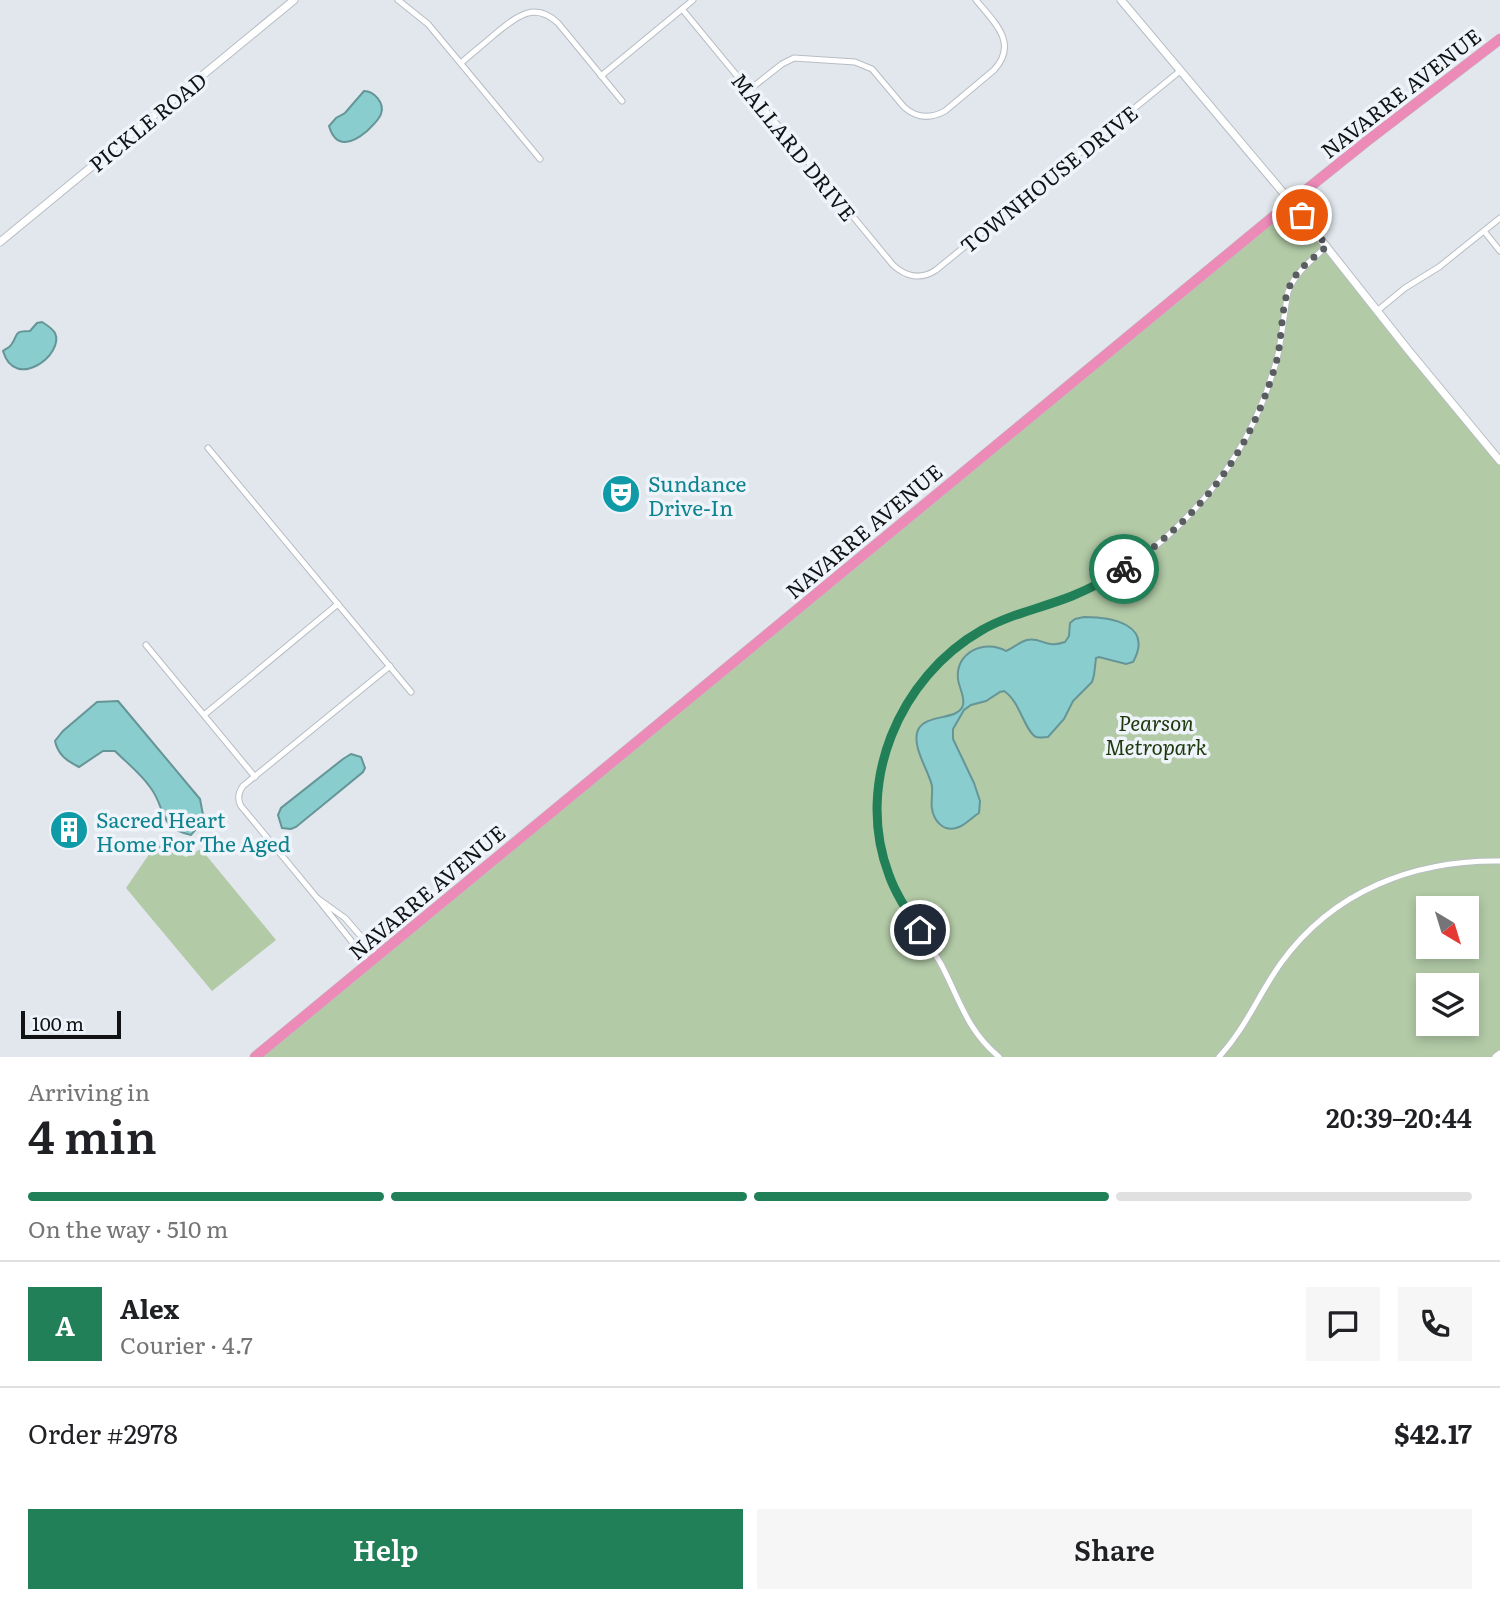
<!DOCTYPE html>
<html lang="en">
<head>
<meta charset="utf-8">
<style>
  :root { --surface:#fff; --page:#f6f6f6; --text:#202124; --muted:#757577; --line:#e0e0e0; --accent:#218058 }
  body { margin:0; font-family:Literata,serif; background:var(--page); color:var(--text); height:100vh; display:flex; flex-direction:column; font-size:26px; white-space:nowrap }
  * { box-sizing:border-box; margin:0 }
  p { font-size:23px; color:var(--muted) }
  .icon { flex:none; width:38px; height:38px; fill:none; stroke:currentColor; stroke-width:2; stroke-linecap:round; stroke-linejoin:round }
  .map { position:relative; height:1057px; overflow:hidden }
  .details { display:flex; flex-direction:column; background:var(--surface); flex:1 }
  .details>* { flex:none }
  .needle { width:46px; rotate:142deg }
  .fabs { position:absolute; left:1416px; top:896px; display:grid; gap:14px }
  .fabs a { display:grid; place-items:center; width:63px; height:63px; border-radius:0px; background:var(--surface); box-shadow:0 4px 10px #0003; font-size:35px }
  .scale { position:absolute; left:21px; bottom:18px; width:100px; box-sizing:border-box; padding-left:7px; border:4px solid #101214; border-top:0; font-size:19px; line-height:24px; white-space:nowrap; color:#101214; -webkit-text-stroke:5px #eef4fa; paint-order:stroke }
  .pin { position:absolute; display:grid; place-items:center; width:60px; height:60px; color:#fff; margin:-30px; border:4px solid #fff; border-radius:50%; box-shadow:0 2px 7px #0007 }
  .courier { position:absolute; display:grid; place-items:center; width:70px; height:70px; margin:-35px; border:5px solid #218058; border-radius:50%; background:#fff; color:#222; box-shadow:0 2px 9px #0007 }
  .overview em { font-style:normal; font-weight:600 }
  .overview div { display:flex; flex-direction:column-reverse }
  .overview { display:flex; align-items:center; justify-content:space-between; height:119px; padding:0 28px }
  h1 { font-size:46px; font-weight:600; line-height:52px }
  .bar { display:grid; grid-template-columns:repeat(4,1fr); gap:10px 7px; align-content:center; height:84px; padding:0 28px }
  .bar i { height:9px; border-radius:5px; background:var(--line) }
  .bar .on { background:var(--accent) }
  .bar p { grid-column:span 4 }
  .line { display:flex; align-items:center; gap:18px; padding:0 28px; border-top:2px solid var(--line) }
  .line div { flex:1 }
  .round { display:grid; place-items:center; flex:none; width:74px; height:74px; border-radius:0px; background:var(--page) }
  .action { display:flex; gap:14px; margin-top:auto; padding:14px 28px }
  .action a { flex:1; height:80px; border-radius:0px; background:var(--accent); color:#fff; font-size:28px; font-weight:600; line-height:80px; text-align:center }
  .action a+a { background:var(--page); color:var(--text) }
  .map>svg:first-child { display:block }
  .green { fill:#b2caa6; fill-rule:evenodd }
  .water { fill:#8acdce; stroke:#659596; stroke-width:2 }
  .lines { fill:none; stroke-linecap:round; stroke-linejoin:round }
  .minor-casing { stroke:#b7bdc3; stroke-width:7 }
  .tertiary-casing { stroke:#b7bdc3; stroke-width:9 }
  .trunk-casing { stroke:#c1c1c2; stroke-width:11 }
  .minor { stroke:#fff; stroke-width:5 }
  .tertiary { stroke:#fff; stroke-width:7 }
  .trunk { stroke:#ec8ab8; stroke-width:10 }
  .done { stroke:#595d60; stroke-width:7; stroke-dasharray:0 12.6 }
  .route { stroke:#218058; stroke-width:9 }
  .labels { text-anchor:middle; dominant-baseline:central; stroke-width:7; stroke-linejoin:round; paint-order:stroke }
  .street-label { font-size:21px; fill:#101214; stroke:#eef4fa }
  .culture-label { font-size:21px; fill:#0d838f; stroke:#eef4fa; text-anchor:start }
  .park-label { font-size:21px; font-style:italic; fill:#1d380b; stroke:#eef4fa }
</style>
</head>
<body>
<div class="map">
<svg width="1500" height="1057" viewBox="0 0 1500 1057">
  <rect width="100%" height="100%" fill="#e1e7ed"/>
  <g class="green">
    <path d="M1291,202L1500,461V1057H254ZM1428,908H1466V947H1428ZM1428,985H1466V1024H1428Z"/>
    <polygon points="156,844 186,857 201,849 276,940 212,991 126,888"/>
  </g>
  <g class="water">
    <path d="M364,91C374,91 385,103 381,114C379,120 372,126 367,131C353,143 336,150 329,126L336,118L345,113Z"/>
    <path d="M42,322C47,325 52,328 55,333C65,354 15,392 3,351C5,349 9,348 11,345C19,335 12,331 30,331L37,323Z"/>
    <path d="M1084,617C1111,617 1154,624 1133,662L1126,664L1099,657L1096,658L1094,675L1092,682L1073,701L1064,719L1048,737C1044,737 1040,738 1036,737C1025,732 1020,701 1004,691L1000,692L986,701L971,705L964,710L953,729V739L974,783L980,801L979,813C969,819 960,832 946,828C942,827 937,822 935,818C929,807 933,797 932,786C929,771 911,746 918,730C926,713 959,721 963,705C965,696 959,688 958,679C955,652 985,639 1006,651C1014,648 1019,642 1027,640C1042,637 1046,649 1065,642L1069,636L1070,623L1075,619Z"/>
    <path d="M118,701L200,799L204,820L191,835C157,827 167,809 150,787C141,774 127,763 115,751H103L79,767C67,761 58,755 55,741L63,731L97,702Z"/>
    <polygon points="351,754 361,757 365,768 363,772 296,827 291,829 282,828 278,815 281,808 343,759"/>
  </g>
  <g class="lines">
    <defs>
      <g id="minor">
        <polyline points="398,0 428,24 540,159"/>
        <path d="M682,9L893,265C906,277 921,280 936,270L1180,71"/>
        <path d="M461,63C472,53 484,44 495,34C515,18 534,0 558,23L622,101"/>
        <polyline points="601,76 693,0"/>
        <path d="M749,90L782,64L794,58L855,62L872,69L904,107C916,118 930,119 945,111L994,70C1019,43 994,22 976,0"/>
        <polyline points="1484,231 1500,251"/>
        <polyline points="1377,311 1405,288 1439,267 1500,218"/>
        <polyline points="208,448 411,692"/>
        <polyline points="146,645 255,777"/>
        <polyline points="204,715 338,604"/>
        <path d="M317,898L241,806C237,799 238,793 243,786L390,666"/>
        <polyline points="369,963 317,898 345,918 378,956"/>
        <path d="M999,1057C966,1029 960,1000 941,964C934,952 926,940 918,928C907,911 894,892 888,873C859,786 894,686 971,636C1003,616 1039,610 1074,596C1117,578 1158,548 1190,514C1225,478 1250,437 1267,390C1270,380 1274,370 1277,359C1282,337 1284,314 1288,292C1295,272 1312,260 1327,246"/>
        <path d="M1219,1057C1246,1028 1258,995 1281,963C1333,891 1413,860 1500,861"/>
      </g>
      <g id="tertiary">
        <polyline points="1121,0 1291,202 1409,351 1500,461"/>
        <polyline points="0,242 294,0"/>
        <polyline points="1496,1057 1500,1054"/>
      </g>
      <polyline id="trunk" points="255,1057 1291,202 1367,141 1500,39"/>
    </defs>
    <use href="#minor" class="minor-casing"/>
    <use href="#tertiary" class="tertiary-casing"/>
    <use href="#trunk" class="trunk-casing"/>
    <use href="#minor" class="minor"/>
    <use href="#tertiary" class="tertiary"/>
    <use href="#trunk" class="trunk"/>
  </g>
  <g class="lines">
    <path class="done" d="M1124,569C1201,516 1250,454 1276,363C1283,339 1280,300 1293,280C1300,267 1316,256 1327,246L1302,215"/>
    <path class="route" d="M920,930C908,913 896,895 889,875C854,784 899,677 982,630C1010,614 1042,608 1072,596C1089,589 1108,579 1124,569"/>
  </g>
  <defs>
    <symbol id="theatre-disc" viewBox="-11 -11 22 22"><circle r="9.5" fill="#0f9aa8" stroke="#eef4fa"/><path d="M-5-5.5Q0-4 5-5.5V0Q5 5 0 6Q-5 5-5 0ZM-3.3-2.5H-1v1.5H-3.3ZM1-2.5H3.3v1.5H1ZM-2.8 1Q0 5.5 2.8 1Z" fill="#fff"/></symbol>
    <symbol id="building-disc" viewBox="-11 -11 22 22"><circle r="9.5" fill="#0f9aa8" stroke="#eef4fa"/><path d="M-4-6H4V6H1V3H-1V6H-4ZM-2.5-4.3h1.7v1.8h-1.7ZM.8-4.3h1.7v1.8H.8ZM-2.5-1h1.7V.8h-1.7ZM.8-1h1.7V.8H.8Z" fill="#fff"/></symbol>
  </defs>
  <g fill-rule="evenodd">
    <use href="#theatre-disc" x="599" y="472" width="44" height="44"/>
    <use href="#building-disc" x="47" y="808" width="44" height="44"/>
  </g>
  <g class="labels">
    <g class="street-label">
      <text transform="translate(1400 92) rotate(-38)">NAVARRE AVENUE</text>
      <text transform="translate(147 121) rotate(-39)">PICKLE ROAD</text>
      <text transform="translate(795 146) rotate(51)">MALLARD DRIVE</text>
      <text transform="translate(1048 178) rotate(-39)">TOWNHOUSE DRIVE</text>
      <text transform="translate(863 530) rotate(-40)">NAVARRE AVENUE</text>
      <text transform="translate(426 891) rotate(-40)">NAVARRE AVENUE</text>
    </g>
    <g class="culture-label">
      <text x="648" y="482">Sundance<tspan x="648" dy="24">Drive-In</tspan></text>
      <text x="96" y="818">Sacred Heart<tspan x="96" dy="24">Home For The Aged</tspan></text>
    </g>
    <g class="park-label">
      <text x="1156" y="721">Pearson<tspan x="1156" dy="24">Metropark</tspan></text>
    </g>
  </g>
</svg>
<div class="fabs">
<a><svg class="needle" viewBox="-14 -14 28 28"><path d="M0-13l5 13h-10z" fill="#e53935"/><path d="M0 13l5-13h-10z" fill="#757577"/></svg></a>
<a><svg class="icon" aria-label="layers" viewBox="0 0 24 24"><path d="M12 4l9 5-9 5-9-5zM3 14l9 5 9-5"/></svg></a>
</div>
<div class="scale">100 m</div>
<div class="pin" style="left:1302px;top:215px;background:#ea580c"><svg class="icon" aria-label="bag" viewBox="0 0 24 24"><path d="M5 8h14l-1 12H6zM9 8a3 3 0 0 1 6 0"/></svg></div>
<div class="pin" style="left:920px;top:930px;background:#1f2937"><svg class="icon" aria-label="home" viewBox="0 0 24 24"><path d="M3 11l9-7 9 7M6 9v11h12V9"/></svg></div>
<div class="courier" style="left:1124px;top:569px"><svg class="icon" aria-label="bike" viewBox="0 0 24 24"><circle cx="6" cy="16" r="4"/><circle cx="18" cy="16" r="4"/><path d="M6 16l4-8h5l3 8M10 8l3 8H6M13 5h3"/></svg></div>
</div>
<section class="details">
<div class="overview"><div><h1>4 min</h1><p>Arriving in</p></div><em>20:39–20:44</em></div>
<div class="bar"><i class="on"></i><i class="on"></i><i class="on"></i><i></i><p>On the way · 510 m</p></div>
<div class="line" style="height:126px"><b class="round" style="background:var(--accent);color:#fff">A</b><div><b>Alex</b><p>Courier · 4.7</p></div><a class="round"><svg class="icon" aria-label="chat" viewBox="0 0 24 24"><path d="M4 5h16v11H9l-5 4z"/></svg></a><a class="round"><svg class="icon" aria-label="phone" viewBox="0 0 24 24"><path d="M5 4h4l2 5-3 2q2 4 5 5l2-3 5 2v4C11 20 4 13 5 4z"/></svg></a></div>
<div class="line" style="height:91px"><div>Order #2978</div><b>$42.17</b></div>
<div class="action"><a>Help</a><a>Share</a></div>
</section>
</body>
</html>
